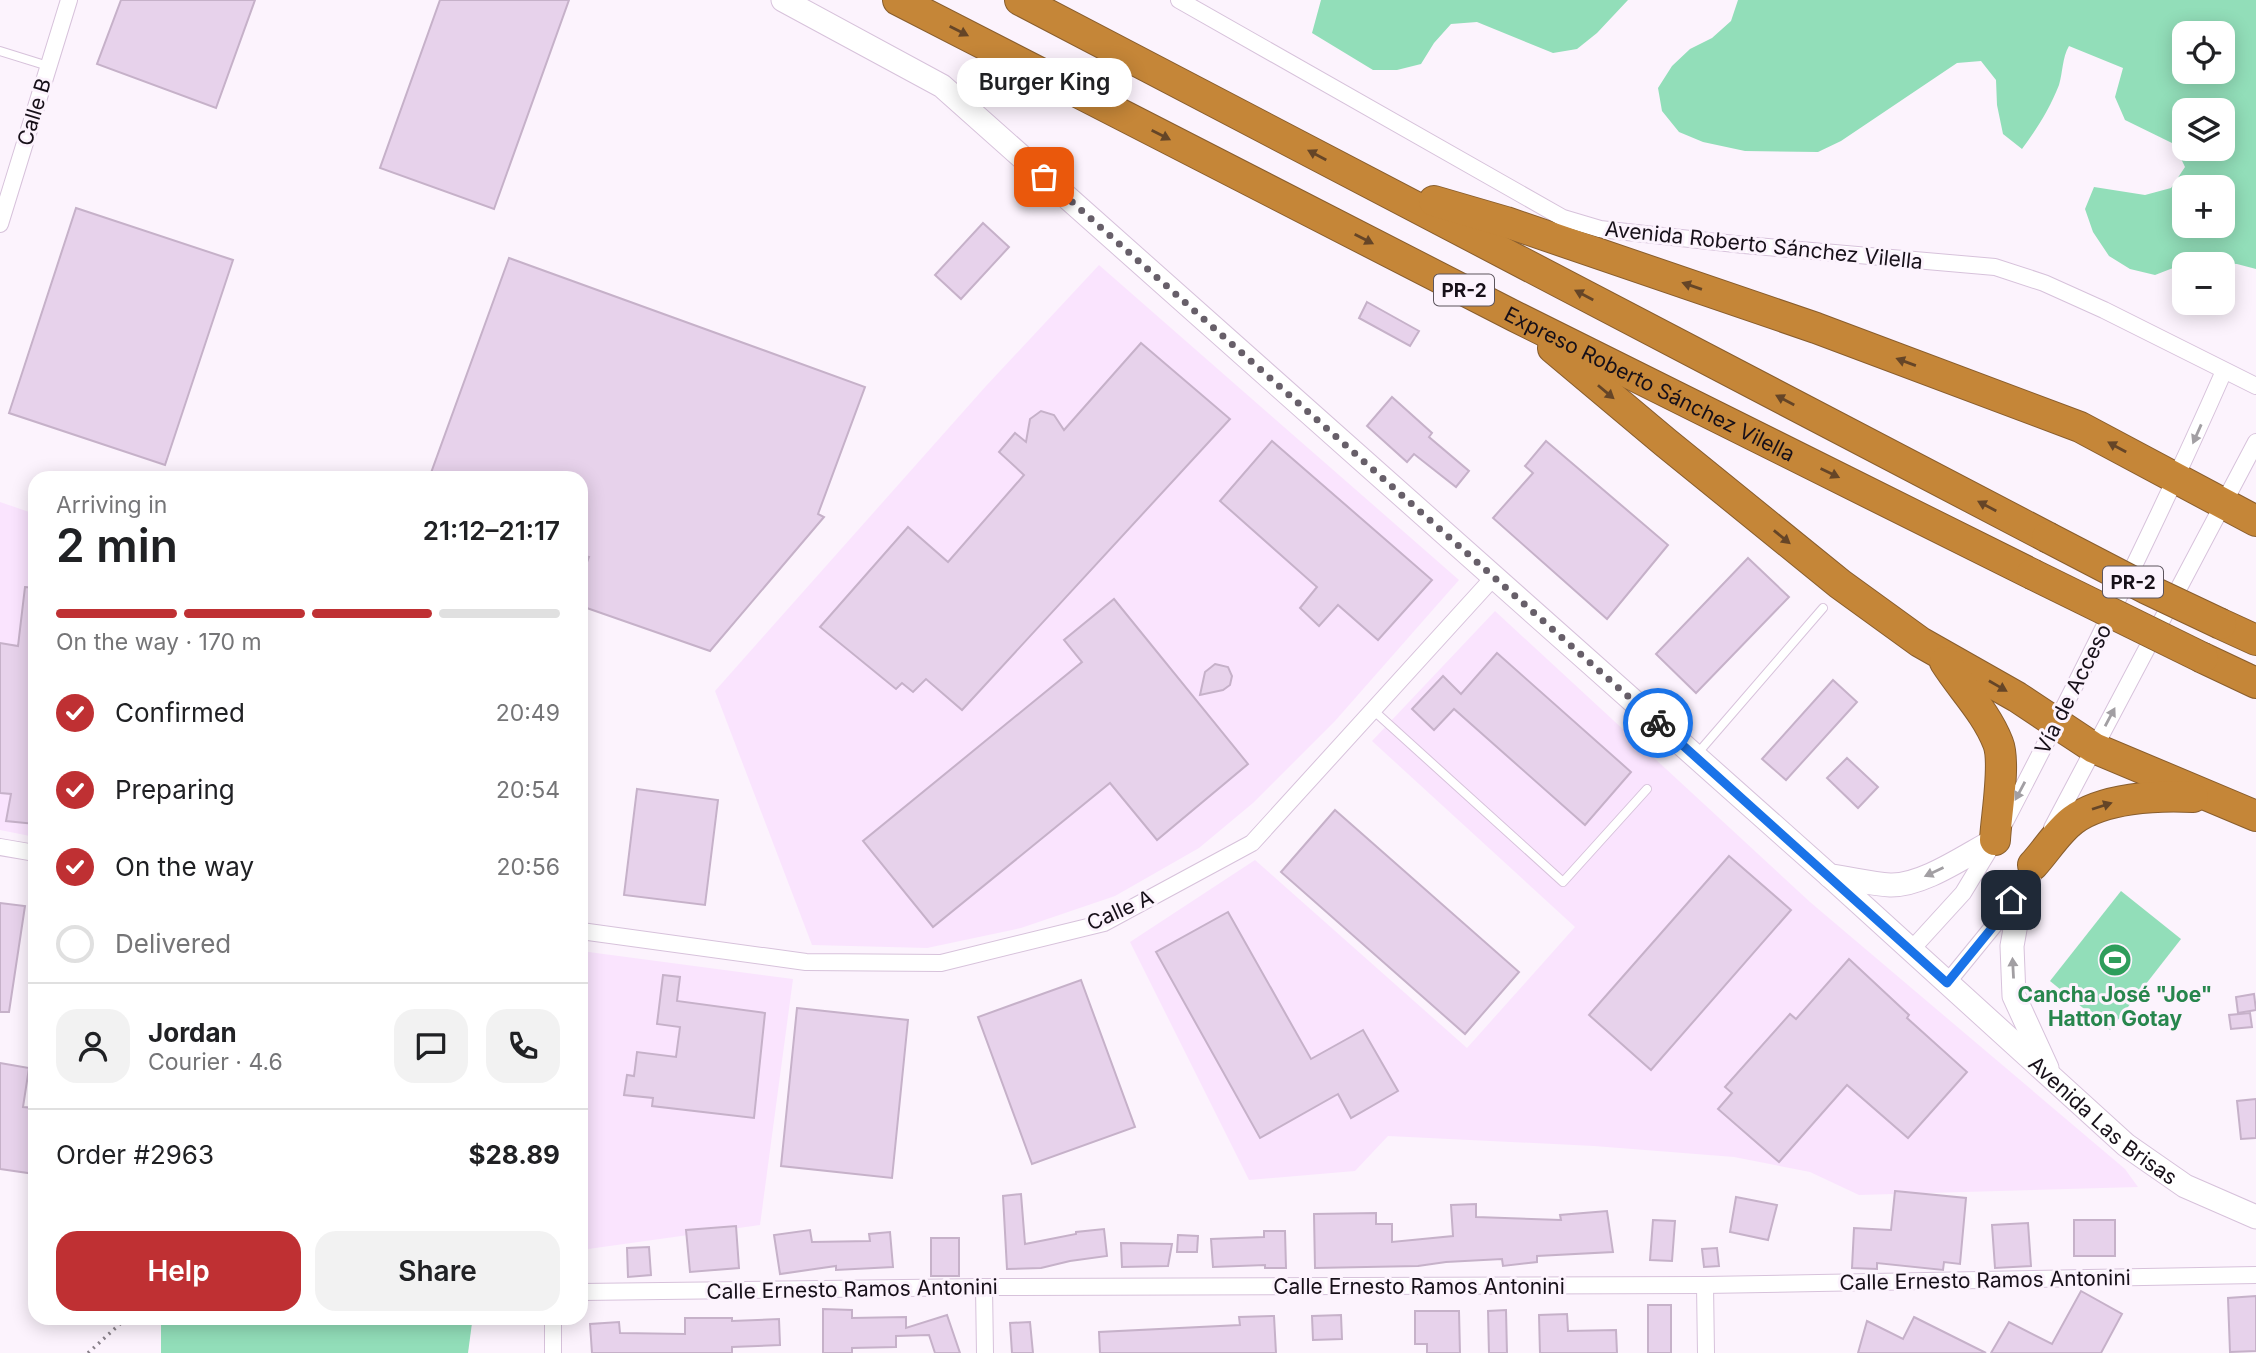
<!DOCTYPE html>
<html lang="en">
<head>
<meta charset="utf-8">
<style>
  :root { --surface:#fff; --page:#f2f2f2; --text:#202124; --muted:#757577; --line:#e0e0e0; --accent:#bf3033 }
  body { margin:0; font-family:Inter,sans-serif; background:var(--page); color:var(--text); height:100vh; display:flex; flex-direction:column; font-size:26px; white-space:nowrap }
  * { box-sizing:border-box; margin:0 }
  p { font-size:23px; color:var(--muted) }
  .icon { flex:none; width:38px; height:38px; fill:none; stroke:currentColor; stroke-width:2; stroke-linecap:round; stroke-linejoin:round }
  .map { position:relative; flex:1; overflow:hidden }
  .panel { position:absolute; left:28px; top:471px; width:560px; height:854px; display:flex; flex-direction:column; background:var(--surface); border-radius:21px; box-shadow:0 4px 18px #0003 }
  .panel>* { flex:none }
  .tools { position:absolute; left:2172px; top:21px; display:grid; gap:14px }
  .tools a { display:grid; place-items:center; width:63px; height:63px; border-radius:14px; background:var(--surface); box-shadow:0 4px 18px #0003; font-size:35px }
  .pin { position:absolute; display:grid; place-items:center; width:60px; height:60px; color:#fff; margin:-30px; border-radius:14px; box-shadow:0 4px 10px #0006 }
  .courier { position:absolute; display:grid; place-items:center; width:70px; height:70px; margin:-35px; border:5px solid #1a73e8; border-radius:50%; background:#fff; color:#222; box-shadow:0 2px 9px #0007 }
  .bubble { position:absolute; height:49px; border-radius:21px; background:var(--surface); box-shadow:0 4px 18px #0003; font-size:23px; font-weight:600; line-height:49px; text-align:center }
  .summary em { font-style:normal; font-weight:600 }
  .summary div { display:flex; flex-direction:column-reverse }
  .summary { display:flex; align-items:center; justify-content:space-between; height:119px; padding:0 28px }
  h1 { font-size:46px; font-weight:600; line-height:52px }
  .bar { display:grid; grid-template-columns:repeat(4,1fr); gap:10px 7px; align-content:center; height:84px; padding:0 28px }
  .bar i { height:9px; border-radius:5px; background:var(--line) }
  .bar .current { background:var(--accent) }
  .bar p { grid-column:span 4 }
  .line { display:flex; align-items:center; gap:18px; padding:0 28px; border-top:2px solid var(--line) }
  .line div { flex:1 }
  .round { display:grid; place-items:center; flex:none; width:74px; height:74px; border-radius:21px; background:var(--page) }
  ol { padding:0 28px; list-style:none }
  li { display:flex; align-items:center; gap:21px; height:77px }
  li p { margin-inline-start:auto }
  li .icon { padding:7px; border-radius:50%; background:var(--accent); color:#fff; stroke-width:4 }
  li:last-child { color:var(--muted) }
  li i { width:38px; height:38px; border:4px solid var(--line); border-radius:50% }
  .primary-button { display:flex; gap:14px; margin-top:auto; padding:14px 28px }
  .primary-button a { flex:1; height:80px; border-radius:21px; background:var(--accent); color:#fff; font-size:28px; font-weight:600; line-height:80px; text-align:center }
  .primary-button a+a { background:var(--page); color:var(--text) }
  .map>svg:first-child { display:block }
  .built { fill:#fae4fe }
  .green { fill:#92deb9; fill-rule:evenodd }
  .building { fill:#e7d2eb; stroke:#c6b1c9; stroke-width:2 }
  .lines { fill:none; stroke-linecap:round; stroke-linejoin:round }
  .lane-casing { stroke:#d7c2db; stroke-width:10 }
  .street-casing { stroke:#d7c2db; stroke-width:18 }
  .secondary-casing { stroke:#d7c2db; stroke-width:25 }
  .highway-casing { stroke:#885d2d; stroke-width:32 }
  .path { stroke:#888089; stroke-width:3.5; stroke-dasharray:2 5; stroke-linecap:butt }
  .lane { stroke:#fff; stroke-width:8 }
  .street { stroke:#fff; stroke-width:16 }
  .secondary { stroke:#fff; stroke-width:23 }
  .highway { stroke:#c58638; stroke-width:30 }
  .highway-bridge-casing { stroke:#885d2d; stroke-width:32; stroke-linecap:butt }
  .highway-bridge { stroke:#c58638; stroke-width:30 }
  .oneway { fill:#654527 }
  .oneway2 { fill:#a29fa3 }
  .done { stroke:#675f69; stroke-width:7; stroke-dasharray:0 12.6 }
  .route { stroke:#1a73e8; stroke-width:9 }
  .labels { text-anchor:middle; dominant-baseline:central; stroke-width:6; stroke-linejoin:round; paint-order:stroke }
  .shield { fill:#fcf3fd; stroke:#5c545d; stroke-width:2 }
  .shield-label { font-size:19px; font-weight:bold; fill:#171019 }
  .street-label { font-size:21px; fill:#171019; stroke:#fcf3fd }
  .leisure-label { font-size:21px; font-weight:bold; fill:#27864d; stroke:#fcf3fd }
</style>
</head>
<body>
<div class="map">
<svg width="2256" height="1353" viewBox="0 0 2256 1353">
  <rect width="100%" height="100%" fill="#fcf3fd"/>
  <g class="built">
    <polygon points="1099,265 1459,580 1335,721 1253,803 1199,848 1115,896 1021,928 927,948 812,945 715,691 986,386"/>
    <polygon points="0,502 35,514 35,837 0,830"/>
    <polygon points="1495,611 1810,902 2125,1169 2138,1187 1859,1195 1810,1172 1734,1157 1594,1146 1388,1136 1355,1171 1249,1180 1130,942 1255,860 1467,1048 1575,927 1372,741"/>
    <polygon points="581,951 793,979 760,1225 581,1250"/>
  </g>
  <g class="green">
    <polygon points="1321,0 1628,0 1597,33 1577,49 1553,53 1477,22 1451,24 1434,43 1421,64 1397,70 1373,70 1312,33"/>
    <path d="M1738,0H2256V269L2237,264L2191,261L2155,275L2130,269L2109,256L2093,232L2085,209L2094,187L2145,195L2171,188L2185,167L2174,144L2125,120L2115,97L2123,68L2069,46C2062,58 2063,72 2059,85C2050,108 2037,129 2022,149L2003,134L1997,105L1996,80L1981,61L1957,63L1841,141L1818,152L1745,151L1703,142L1679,132L1662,111L1658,88L1672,66L1690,49L1712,38L1731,21ZM2222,33V72H2184V33ZM2184,110H2222V149H2184ZM2222,187V226H2184V187Z"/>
    <polygon points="2121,891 2181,939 2110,1030 2050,981"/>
    <polygon points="161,1318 467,1318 472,1323 468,1353 161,1353"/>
  </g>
  <g class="building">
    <polygon points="121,0 255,0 216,108 97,64"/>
    <polygon points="440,0 569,0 494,209 380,168"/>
    <polygon points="76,208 233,260 165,465 9,413"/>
    <polygon points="983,223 1009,247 961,299 935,275"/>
    <polygon points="509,258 865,387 818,514 824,517 710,651 581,606 581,578 589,557 581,555 581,478 444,478 431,473"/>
    <polygon points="1367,302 1419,331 1410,346 1359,318"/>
    <polygon points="1141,343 1230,419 962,710 926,679 913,692 902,683 896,689 820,627 908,527 948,562 1024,475 999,452 1015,433 1026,442 1030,419 1041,411 1054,415 1064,430"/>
    <polygon points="1392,397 1432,433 1429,437 1469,471 1456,487 1414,454 1407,462 1367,426"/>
    <polygon points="1272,441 1432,580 1378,640 1338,605 1319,626 1300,608 1317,587 1220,501"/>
    <polygon points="1546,441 1668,545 1607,619 1493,518 1533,473 1525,466"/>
    <polygon points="1748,558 1789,597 1696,693 1656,654"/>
    <polygon points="25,587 35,588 35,824 6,821 11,794 0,793 0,643 18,646"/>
    <polygon points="1114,599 1248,764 1157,840 1110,783 933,927 863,841 1082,662 1064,640"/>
    <polygon points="1497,653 1631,772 1585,825 1454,709 1434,730 1412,709 1443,676 1461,694"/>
    <polygon points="1215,664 1228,667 1232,676 1230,685 1223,690 1200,695 1205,672"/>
    <polygon points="1833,680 1857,702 1786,780 1762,759"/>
    <polygon points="1847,758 1878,787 1858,808 1827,778"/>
    <polygon points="637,789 718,800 705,905 624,895"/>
    <polygon points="1335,810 1519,972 1465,1034 1281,872"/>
    <polygon points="1729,856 1791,910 1651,1070 1589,1015"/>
    <polygon points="0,903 25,906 9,1012 0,1012"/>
    <polygon points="1228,912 1311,1059 1363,1030 1398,1091 1351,1118 1338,1094 1260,1138 1156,952"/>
    <polygon points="1849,959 1909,1015 1907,1018 1967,1072 1908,1138 1847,1085 1779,1162 1718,1109 1732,1093 1725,1087 1790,1014 1796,1019"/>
    <polygon points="663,975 680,977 677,1001 765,1013 754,1118 652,1106 653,1098 624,1095 627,1075 634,1076 637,1052 676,1057 680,1027 657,1024"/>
    <polygon points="1081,980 1135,1127 1032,1164 978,1017"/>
    <polygon points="2254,994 2256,1010 2238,1013 2236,997"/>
    <polygon points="797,1008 908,1020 892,1178 781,1166"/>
    <polygon points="2250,1013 2252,1027 2231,1029 2229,1015"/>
    <polygon points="0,1063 29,1068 23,1107 35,1108 35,1174 0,1169"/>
    <polygon points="2256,1099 2256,1138 2241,1139 2237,1101"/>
    <polygon points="1895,1191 1966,1198 1960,1264 1944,1262 1943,1270 1877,1263 1877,1269 1852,1268 1854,1228 1891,1230"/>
    <polygon points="1021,1194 1025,1244 1076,1234 1076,1232 1104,1229 1107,1256 1070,1261 1041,1268 1007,1269 1003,1196"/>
    <polygon points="1736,1197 1777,1205 1768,1240 1730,1232"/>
    <polygon points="1476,1204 1476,1217 1561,1220 1560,1215 1607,1211 1613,1252 1537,1256 1537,1262 1503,1266 1502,1259 1446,1262 1418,1266 1315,1268 1314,1214 1376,1213 1376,1224 1392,1224 1392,1242 1453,1236 1451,1205"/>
    <polygon points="1653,1220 1675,1221 1672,1261 1650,1260"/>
    <rect x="2074" y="1220" width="41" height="36"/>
    <polygon points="2028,1223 2031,1266 1995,1268 1992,1225"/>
    <polygon points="736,1226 739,1268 690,1272 686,1230"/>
    <polygon points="810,1230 812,1242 870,1241 869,1234 890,1232 893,1267 836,1270 836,1266 780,1274 774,1235"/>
    <polygon points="1264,1231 1285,1231 1286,1268 1265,1268 1265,1265 1213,1267 1211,1239 1264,1237"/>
    <polygon points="1178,1235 1198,1236 1197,1252 1177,1252"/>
    <rect x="931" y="1238" width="28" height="38"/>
    <polygon points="1121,1243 1172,1244 1168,1266 1122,1267"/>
    <polygon points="649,1247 651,1275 628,1277 627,1248"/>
    <polygon points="1717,1248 1719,1266 1704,1267 1702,1249"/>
    <polygon points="2081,1291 2122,1314 2101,1353 1991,1353 2009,1322 2052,1344"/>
    <polygon points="2256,1296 2256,1351 2230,1352 2228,1298"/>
    <rect x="1648" y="1305" width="23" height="48"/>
    <polygon points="823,1309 852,1310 852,1318 906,1317 906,1328 947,1315 960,1353 935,1353 929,1335 896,1336 896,1347 852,1348 852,1353 823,1353"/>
    <polygon points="1506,1310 1507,1353 1489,1353 1488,1311"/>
    <polygon points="1415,1311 1459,1311 1460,1353 1427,1353 1427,1344 1415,1344"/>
    <polygon points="1567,1314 1568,1331 1616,1330 1617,1353 1540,1353 1539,1315"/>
    <polygon points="1341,1315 1342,1339 1313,1340 1312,1316"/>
    <polygon points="1274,1316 1276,1353 1100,1353 1099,1332 1240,1325 1239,1317"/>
    <polygon points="1914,1317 1986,1353 1858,1353 1867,1321 1903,1339"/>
    <polygon points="685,1318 732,1318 732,1321 779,1319 780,1345 732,1347 732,1353 592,1353 590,1324 619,1322 620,1333 685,1334"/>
    <polygon points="1030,1322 1033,1353 1012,1353 1010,1323"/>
  </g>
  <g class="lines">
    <defs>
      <g id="lane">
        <polyline points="0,51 48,66"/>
        <polyline points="1373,710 1563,882 1647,789"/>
        <polyline points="1697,754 1823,608"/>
      </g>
      <g id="street">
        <polyline points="1179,0 1563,218 1600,229 1744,245 1995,267 2044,283 2104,310 2256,386"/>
        <polyline points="0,224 69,0"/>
        <path d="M2005,822C2082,674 2157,524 2224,371"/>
        <polyline points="2052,828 2256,442"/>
        <polyline points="0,847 35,853"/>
        <polyline points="581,931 806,962 941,963 1104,923 1252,843 1493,578"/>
        <polyline points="1911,950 1963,893 1994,842"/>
        <polyline points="1947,983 2000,918 2019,887"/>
        <polyline points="1705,1285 1706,1353"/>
        <polyline points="984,1287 985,1353"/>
        <polyline points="581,1292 984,1287 1705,1285 2256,1275"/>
        <polyline points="553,1353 553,1318"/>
      </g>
      <g id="secondary">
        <path id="s1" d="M783,0L942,86L1830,876L2126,1145L2185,1186L2256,1217"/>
        <polyline points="2033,865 2019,907 2012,946 2014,996 2047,1068"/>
        <path d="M1830,876C1849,878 1870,884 1890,885C1923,886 1966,855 1995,840"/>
      </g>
      <g id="highway">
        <path id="s2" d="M898,0L1516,317L2032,574"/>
        <polyline points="1020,0 2047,537"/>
        <polyline points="1434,201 1506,222 1816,328 2080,427 2256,521"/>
        <polyline points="1553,348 1665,442 1840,584 1920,642 2017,697 2094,748 2256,816"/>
        <polyline points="2221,624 2256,640"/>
        <polyline points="2203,658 2256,683"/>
        <path d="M1945,662C1962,689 1986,712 1998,743C2006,763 1996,817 1995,840"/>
        <path d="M2033,865C2046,851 2058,831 2073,820C2103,798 2157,795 2193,797"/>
      </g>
    </defs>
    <use href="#lane" class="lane-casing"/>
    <use href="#street" class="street-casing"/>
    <use href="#secondary" class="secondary-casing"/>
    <use href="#highway" class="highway-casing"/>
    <polyline class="path" points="88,1353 121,1323 132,1318"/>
    <use href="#lane" class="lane"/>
    <use href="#street" class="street"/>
    <use href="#secondary" class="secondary"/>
    <use href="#highway" class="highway"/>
    <defs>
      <g id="highway-bridge">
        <polyline points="2047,537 2147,589 2221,624"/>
        <polyline points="2032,574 2203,658"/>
      </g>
    </defs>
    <use href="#highway-bridge" class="highway-bridge-casing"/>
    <use href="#highway-bridge" class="highway-bridge"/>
  </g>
  <defs><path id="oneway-solid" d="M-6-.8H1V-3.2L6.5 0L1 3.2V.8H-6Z" transform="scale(1.75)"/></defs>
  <g class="oneway">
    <use href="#oneway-solid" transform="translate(959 31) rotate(27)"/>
    <use href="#oneway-solid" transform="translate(1161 135) rotate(27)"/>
    <use href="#oneway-solid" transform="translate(1317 155) rotate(-152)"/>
    <use href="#oneway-solid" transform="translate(1364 239) rotate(27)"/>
    <use href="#oneway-solid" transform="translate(1692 286) rotate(-161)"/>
    <use href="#oneway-solid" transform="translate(1584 295) rotate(-152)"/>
    <use href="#oneway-solid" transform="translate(1906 362) rotate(-160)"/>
    <use href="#oneway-solid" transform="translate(1606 392) rotate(40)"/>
    <use href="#oneway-solid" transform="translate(1785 400) rotate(-152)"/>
    <use href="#oneway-solid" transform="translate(2117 447) rotate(-151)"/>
    <use href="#oneway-solid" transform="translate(1830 473) rotate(26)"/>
    <use href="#oneway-solid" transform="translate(1987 506) rotate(-152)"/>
    <use href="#oneway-solid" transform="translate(1782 537) rotate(39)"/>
    <use href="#oneway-solid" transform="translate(1998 686) rotate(30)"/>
    <use href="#oneway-solid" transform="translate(2102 806) rotate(-18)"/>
  </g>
  <g class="oneway2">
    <use href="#oneway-solid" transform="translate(2197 434) rotate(114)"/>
    <use href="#oneway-solid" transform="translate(2110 717) rotate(-62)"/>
    <use href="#oneway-solid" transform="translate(2020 791) rotate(118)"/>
    <use href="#oneway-solid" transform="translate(1934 872) rotate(155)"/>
    <use href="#oneway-solid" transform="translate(2013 968) rotate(-93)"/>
  </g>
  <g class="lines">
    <polyline class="done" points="1044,177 1658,723"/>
    <polyline class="route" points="1658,723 1947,983 2000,918 2011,900"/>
  </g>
  <defs>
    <symbol id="stadium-disc" viewBox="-11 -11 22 22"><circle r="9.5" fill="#2e9e5b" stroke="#fcf3fd"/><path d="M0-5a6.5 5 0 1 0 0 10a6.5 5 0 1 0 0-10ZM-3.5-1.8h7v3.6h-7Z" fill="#fff"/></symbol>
  </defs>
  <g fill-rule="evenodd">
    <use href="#stadium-disc" x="2096" y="941" width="38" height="38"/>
  </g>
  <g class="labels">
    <g class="shield">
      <rect x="1434" y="274.5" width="60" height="31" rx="5"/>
      <rect x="2103" y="566.5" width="60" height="31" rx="5"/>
    </g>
    <g class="shield-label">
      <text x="1464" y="290">PR-2</text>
      <text x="2133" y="582">PR-2</text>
    </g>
    <g class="street-label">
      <text transform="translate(34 112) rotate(-73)">Calle B</text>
      <text transform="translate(1764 245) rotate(6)">Avenida Roberto Sánchez Vilella</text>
      <text stroke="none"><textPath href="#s2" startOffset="844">Expreso Roberto Sánchez Vilella</textPath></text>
      <text transform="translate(2073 689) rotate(-63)">Vía de Acceso</text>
      <text transform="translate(1120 910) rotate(-24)">Calle A</text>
      <text stroke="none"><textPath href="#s1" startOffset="1736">Avenida Las Brisas</textPath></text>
      <text transform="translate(1985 1280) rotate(-1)">Calle Ernesto Ramos Antonini</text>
      <text x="1419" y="1286">Calle Ernesto Ramos Antonini</text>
      <text transform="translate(852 1289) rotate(-1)">Calle Ernesto Ramos Antonini</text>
    </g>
    <g class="leisure-label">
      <text x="2115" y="994">Cancha José "Joe"<tspan x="2115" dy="24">Hatton Gotay</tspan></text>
    </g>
  </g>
</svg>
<div class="tools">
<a><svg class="icon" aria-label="locate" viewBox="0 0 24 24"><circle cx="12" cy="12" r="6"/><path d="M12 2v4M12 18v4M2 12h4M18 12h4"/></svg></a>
<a><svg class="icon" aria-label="layers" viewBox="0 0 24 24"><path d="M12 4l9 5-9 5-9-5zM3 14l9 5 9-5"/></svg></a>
<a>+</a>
<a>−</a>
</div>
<div class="pin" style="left:1044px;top:177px;background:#ea580c"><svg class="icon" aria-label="bag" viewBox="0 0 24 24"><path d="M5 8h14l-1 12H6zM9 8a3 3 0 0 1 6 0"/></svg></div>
<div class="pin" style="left:2011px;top:900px;background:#1f2937"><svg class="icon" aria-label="home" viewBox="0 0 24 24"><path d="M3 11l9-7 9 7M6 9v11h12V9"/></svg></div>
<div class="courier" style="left:1658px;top:723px"><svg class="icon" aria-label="bike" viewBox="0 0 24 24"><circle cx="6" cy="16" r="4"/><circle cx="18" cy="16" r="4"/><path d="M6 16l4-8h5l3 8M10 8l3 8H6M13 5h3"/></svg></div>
<div class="bubble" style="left:957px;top:58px;width:175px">Burger King</div>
<section class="panel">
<div class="summary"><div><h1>2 min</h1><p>Arriving in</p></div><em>21:12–21:17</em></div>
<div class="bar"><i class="current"></i><i class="current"></i><i class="current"></i><i></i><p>On the way · 170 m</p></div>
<ol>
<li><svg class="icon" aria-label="check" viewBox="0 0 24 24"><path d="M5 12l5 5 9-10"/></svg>Confirmed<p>20:49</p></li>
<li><svg class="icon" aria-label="check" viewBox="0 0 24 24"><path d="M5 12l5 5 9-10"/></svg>Preparing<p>20:54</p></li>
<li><svg class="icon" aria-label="check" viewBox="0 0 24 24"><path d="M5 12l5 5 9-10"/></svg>On the way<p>20:56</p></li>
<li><i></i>Delivered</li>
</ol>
<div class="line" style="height:126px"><a class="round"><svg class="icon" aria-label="person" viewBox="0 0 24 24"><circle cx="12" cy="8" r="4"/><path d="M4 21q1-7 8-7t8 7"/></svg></a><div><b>Jordan</b><p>Courier · 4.6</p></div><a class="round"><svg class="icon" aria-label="chat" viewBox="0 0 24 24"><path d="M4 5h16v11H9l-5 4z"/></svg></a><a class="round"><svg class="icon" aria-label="phone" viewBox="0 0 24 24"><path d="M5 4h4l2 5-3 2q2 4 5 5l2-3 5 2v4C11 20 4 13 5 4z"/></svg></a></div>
<div class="line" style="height:91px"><div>Order #2963</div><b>$28.89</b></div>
<div class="primary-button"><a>Help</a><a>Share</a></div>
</section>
</div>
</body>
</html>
